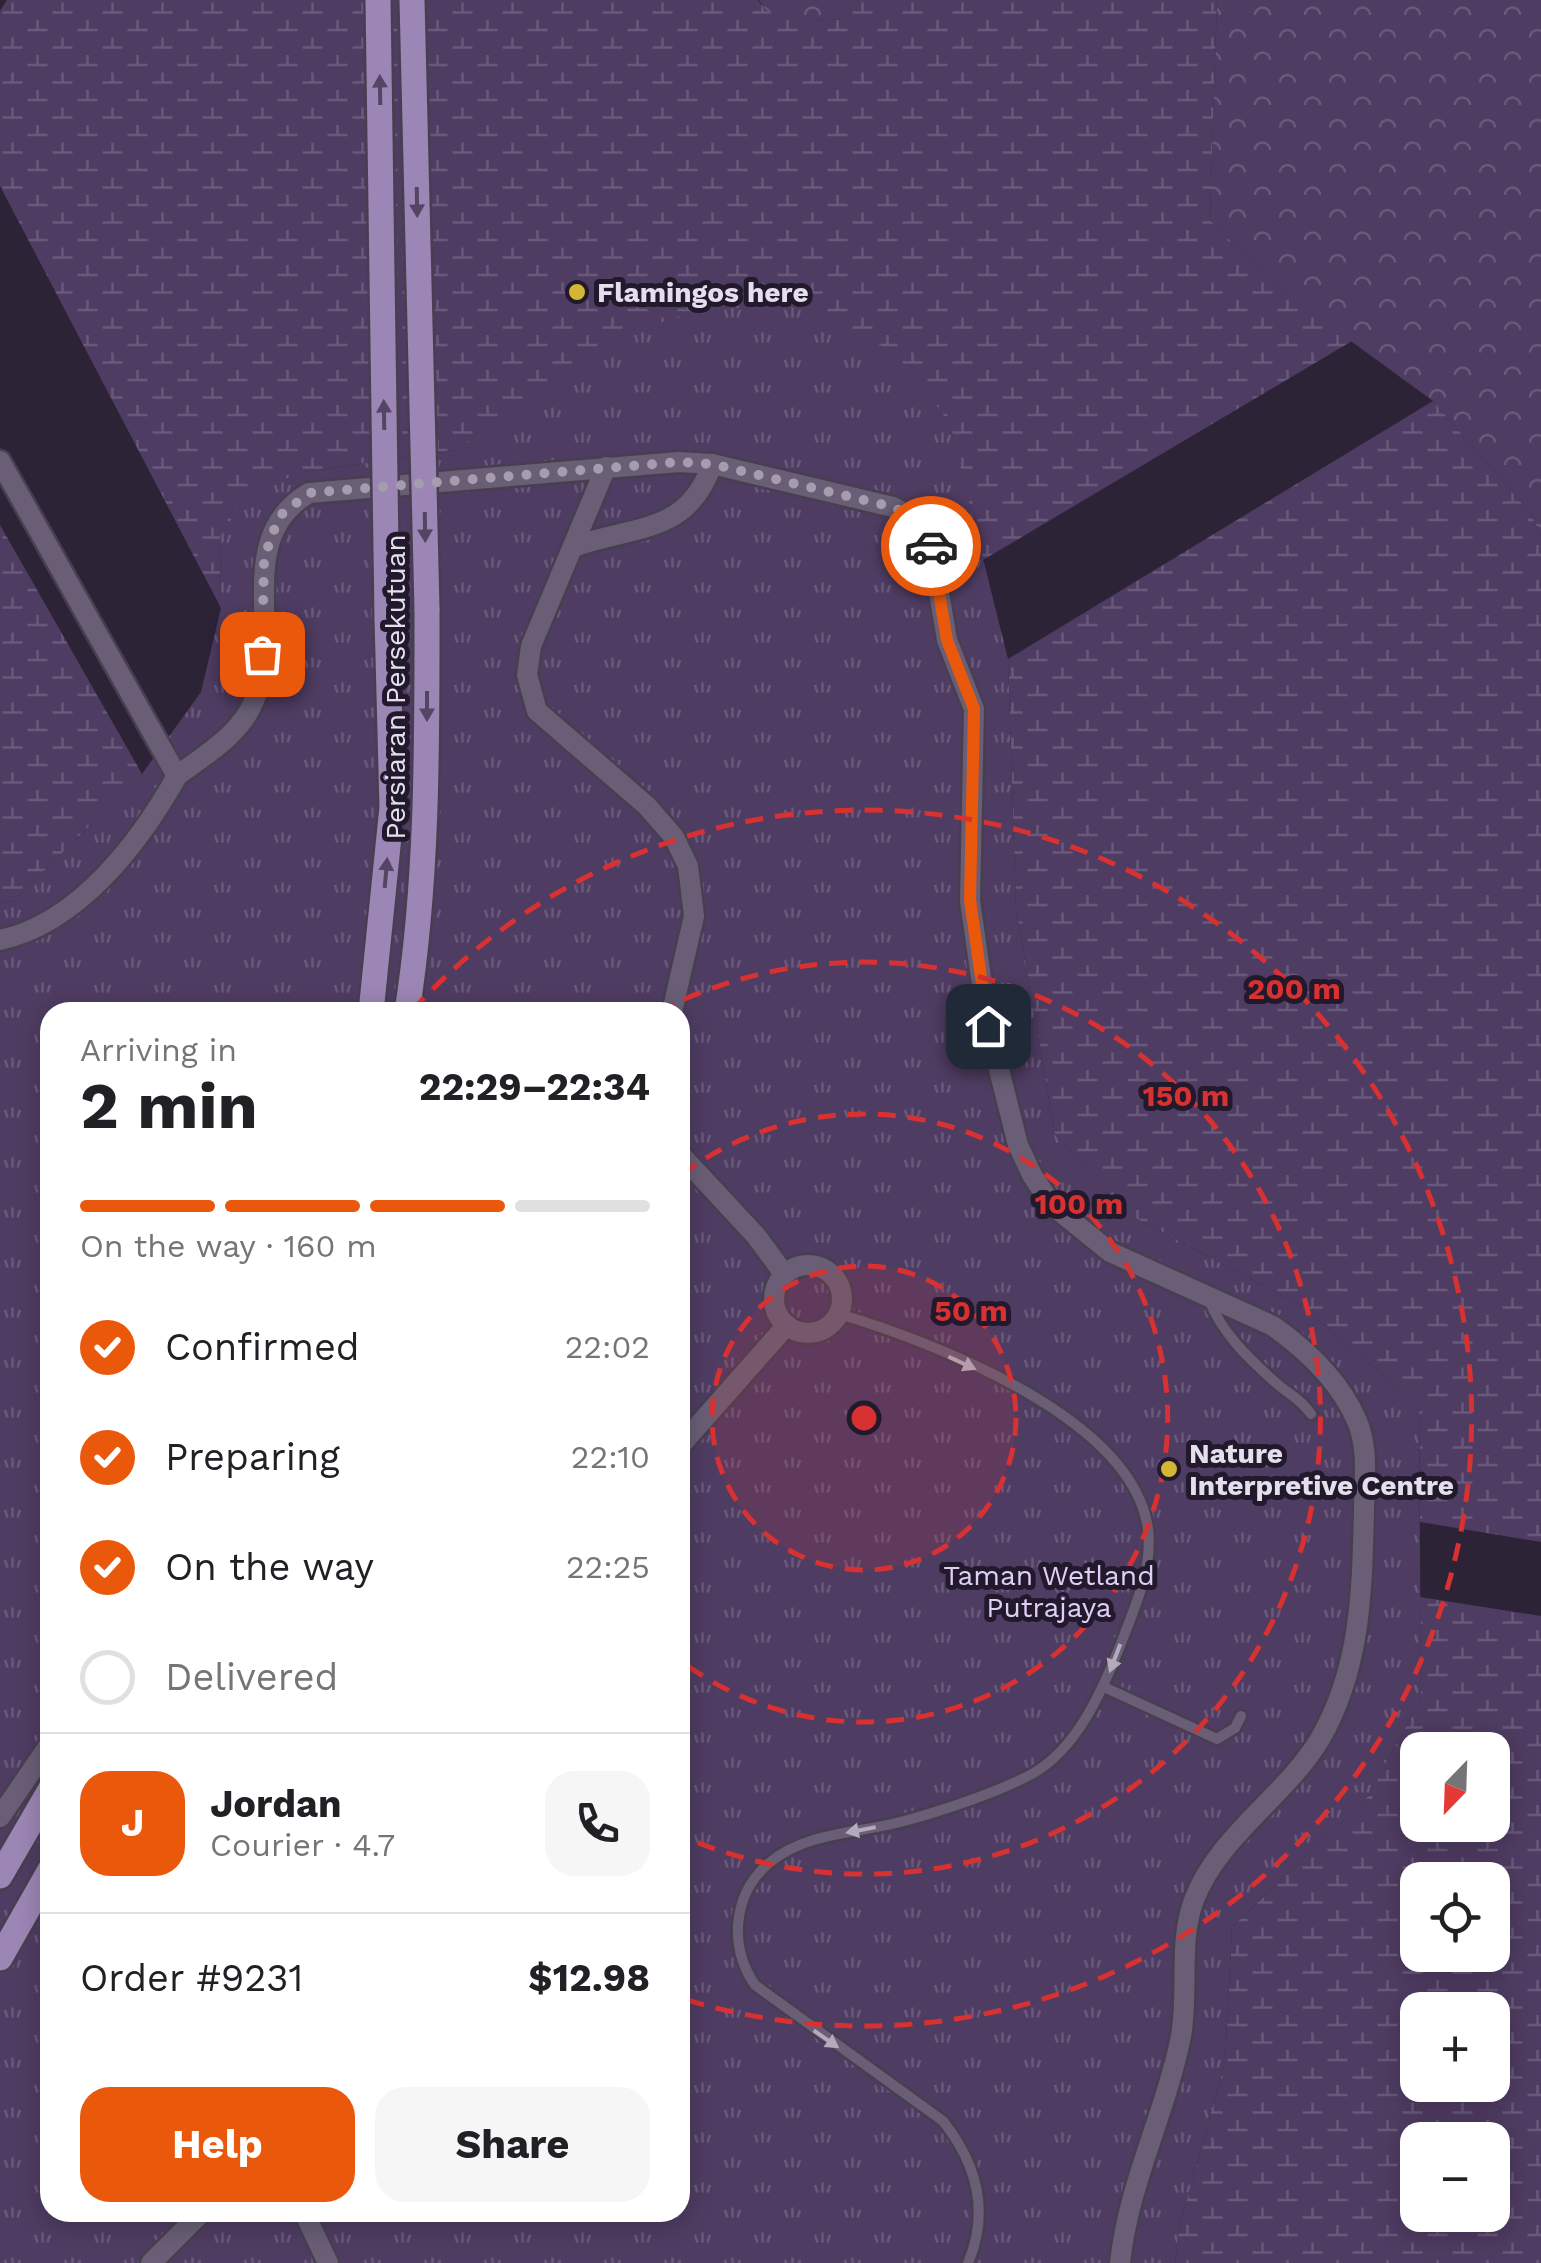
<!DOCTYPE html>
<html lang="en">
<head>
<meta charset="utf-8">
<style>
  :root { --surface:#fff; --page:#f6f6f6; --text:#202124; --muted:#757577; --line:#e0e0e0; --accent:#ea580c }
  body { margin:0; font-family:"Work Sans",sans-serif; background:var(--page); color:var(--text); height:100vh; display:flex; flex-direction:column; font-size:38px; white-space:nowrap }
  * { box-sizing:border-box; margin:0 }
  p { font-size:32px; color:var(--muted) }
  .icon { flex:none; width:55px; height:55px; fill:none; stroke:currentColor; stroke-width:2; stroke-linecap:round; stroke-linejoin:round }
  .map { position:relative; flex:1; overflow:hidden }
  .panel { position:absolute; left:40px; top:1002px; width:650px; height:1220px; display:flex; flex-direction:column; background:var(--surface); border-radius:30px; box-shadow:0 5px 25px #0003 }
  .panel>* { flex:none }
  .needle { width:65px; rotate:203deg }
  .controls { position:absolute; left:1400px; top:1732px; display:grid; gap:20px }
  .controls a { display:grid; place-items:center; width:110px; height:110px; border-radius:20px; background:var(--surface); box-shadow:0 5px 25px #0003; font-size:50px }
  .pin { position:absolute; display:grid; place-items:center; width:85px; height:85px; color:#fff; margin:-42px; border-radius:20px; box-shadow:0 5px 15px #0006 }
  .courier { position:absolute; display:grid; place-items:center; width:100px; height:100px; margin:-50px; border:8px solid #ea580c; border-radius:50%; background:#fff; color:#222; box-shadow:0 2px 12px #0007 }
  .headline em { font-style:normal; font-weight:700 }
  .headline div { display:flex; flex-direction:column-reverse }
  .headline { display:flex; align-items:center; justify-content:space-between; height:170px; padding:0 40px }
  h1 { font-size:65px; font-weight:700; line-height:75px }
  .bar { display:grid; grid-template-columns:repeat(4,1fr); gap:15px 10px; align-content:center; height:120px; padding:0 40px }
  .bar i { height:12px; border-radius:8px; background:var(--line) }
  .bar .on { background:var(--accent) }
  .bar p { grid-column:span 4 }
  .line { display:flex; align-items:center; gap:25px; padding:0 40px; border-top:2px solid var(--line) }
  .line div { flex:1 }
  .round { display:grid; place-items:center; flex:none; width:105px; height:105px; border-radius:30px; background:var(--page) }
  ol { padding:0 40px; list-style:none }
  li { display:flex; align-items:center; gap:30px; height:110px }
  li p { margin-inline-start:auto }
  li .icon { padding:10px; border-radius:50%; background:var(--accent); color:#fff; stroke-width:4 }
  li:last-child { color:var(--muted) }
  li i { width:55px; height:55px; border:5px solid var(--line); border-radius:50% }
  .primary-button { display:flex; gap:20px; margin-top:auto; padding:20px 40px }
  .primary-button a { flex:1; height:115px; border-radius:30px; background:var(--accent); color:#fff; font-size:40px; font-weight:700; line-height:115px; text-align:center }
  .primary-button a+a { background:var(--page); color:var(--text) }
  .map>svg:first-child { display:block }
  .forest { fill:url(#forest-crowns) }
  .wetland { fill:url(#wetland-marsh); fill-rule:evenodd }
  .park { fill:url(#park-tufts); fill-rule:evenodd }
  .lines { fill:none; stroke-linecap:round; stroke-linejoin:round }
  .lane-casing { stroke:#473f50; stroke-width:15 }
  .street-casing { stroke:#473f50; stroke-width:25 }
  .primary-casing { stroke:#473f50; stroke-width:30 }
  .lane { stroke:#695e76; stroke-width:10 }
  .street { stroke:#695e76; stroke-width:20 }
  .primary { stroke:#9c86b5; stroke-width:25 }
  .primary-bridge-casing { stroke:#473f50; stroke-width:30; stroke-linecap:butt }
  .primary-bridge { stroke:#9c86b5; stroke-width:25 }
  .oneway { fill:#534563 }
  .oneway2 { fill:#b3abbd }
  .done { stroke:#a59dad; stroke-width:10; stroke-dasharray:0 18 }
  .route { stroke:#ea580c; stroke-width:12 }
  .ring { fill:none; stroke:#d73132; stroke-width:5; stroke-dasharray:18 12 }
  .poi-dot { fill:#d3b635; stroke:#23192d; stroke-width:4 }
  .labels { text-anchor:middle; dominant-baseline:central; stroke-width:10; stroke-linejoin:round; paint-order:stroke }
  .poi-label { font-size:28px; font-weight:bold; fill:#e5dfed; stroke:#23192d; text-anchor:start }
  .street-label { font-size:28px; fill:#e5dfed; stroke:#23192d }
  .park-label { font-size:28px; fill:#e0cff4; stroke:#23192d }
  .centre { fill:#d73132; stroke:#23192d; stroke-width:5 }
  .ring-label { font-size:30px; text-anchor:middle; font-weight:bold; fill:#d73132; stroke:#23192d; stroke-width:10; stroke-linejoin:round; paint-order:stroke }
</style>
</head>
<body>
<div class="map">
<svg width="1541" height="2263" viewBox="0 0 1541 2263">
  <defs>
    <pattern id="forest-crowns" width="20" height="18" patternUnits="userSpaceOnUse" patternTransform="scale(2.5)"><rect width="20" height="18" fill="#4f3c62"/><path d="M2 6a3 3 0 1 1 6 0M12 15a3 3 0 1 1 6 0" fill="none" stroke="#685879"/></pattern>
    <pattern id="wetland-marsh" width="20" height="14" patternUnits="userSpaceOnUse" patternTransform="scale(2.5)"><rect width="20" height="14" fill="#4f3c62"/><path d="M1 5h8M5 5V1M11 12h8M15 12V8" fill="none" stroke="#685879"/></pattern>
    <pattern id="park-tufts" width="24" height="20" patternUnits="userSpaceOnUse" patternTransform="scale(2.5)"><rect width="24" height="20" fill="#4f3c62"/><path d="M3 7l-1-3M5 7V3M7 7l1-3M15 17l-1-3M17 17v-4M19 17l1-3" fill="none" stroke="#685879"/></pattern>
  </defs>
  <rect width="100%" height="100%" fill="#2d2337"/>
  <g class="forest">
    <path d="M759,0H858L841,19C814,21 773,29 759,0Z"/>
    <polygon points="1217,0 1541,0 1541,536 1531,514 1433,401 1274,285 1210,220"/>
  </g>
  <g class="wetland">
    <path d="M7,0H758C774,28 813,21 840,19L858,0H1217L1210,220L1274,285L1352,341L983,560L949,423L590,350L457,450L304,472L220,537L221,608L0,186V11Z"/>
    <polygon points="1433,401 1531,514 1541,536 1541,1542 1420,1522 1419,1405 1300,1305 1126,1213 1055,1135 1016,909 1008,659"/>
    <polygon points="0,525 142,774 14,901 0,903"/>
    <path d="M1420,1597L1541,1616V2263H1175L1179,2228L1225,2062L1232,1927L1366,1799L1421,1699ZM1418,1750H1492V1825H1418ZM1418,1880H1492V1955H1418ZM1418,2010H1492V2085H1418ZM1418,2140H1492V2215H1418Z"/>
  </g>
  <path class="park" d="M799,302L895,353L949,422L1008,659L1016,909L1055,1135L1126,1213L1300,1305L1419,1405L1421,1699L1366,1799L1232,1927L1225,2062L1179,2228L1175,2263H0V903L14,901L142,774L201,692L221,608L220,537L248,493L304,472L457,450L590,349L687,313ZM50,1012H680V2212H50Z"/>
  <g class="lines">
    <defs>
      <g id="lane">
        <path d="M1209,1300C1222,1333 1248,1358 1275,1382C1288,1394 1300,1398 1311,1414"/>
        <path d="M839,1314C934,1342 1133,1418 1148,1529C1153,1569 1134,1609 1120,1646C1102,1691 1077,1749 1032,1774C998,1792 942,1811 904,1821C858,1834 808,1831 769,1863C732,1895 729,1947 755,1985L943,2121C977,2164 990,2211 968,2263"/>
        <polyline points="1104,1687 1217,1739 1235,1728 1241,1716"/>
      </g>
      <g id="street">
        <path d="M0,461L177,776C205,755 240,735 254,701C284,634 232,538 309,493L679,462L712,464L893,507L915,519L930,539L947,640L974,709L970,901L988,1026L1018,1145L1032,1175L1052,1205L1110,1252L1273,1326C1308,1351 1340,1381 1357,1421C1369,1449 1364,1481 1364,1511C1362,1591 1361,1668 1320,1739C1285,1797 1219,1835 1194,1900C1178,1943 1189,1991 1181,2036C1166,2112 1128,2185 1120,2263"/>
        <polyline points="606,467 531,646 527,675 537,711 647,806 674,837 688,866 694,916 672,1012"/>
        <path d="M573,547C634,525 688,535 712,464"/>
        <path d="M0,940C79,923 140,842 177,776"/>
        <polyline points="680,1154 757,1237 784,1274"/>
        <circle cx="808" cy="1299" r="34"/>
        <polyline points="680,1446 787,1325"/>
        <polyline points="0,1817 50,1744"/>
        <polyline points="304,2212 328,2263"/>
        <polyline points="151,2263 202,2212"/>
      </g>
      <g id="primary">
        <polyline points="371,1012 392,807 387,618"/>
        <path d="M407,1012C428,878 427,744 427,609"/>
        <polyline points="0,1876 50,1790"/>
        <polyline points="0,1958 50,1870"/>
      </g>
    </defs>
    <use href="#lane" class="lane-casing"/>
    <use href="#street" class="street-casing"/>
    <use href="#primary" class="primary-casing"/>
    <use href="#lane" class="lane"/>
    <use href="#street" class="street"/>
    <use href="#primary" class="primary"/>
    <defs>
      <g id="primary-bridge">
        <polyline points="378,0 387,618"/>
        <polyline points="412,0 427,609"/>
      </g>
    </defs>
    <use href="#primary-bridge" class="primary-bridge-casing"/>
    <use href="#primary-bridge" class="primary-bridge"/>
  </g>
  <defs><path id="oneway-solid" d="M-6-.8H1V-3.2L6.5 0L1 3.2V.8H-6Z" transform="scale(2.5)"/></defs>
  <g class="oneway">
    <use href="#oneway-solid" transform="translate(380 90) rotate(-91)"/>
    <use href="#oneway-solid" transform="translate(417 202) rotate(89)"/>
    <use href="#oneway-solid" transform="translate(384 415) rotate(-91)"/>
    <use href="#oneway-solid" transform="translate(425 527) rotate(89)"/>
    <use href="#oneway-solid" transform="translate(427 706) rotate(90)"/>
    <use href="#oneway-solid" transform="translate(386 873) rotate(-85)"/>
  </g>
  <g class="oneway2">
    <use href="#oneway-solid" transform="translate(962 1363) rotate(25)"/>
    <use href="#oneway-solid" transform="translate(1115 1658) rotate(111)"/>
    <use href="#oneway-solid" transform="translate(861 1830) rotate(169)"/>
    <use href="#oneway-solid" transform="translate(826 2039) rotate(35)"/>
  </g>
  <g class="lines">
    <polyline class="done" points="262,654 264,562 271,536 282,514 309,493 679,462 712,464 893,507 915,519 931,546"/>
    <polyline class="route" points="931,546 947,640 974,709 970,900 988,1026"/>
  </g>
  <circle cx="864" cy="1418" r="152" fill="#d73132" fill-opacity=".12"/>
  <g class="ring">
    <circle cx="864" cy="1418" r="152"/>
    <path d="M681 1175A304 304 0 1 1 681 1661"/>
    <path d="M657 1012A456 456 0 1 1 682 1836"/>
    <path d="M412 1011A608 608 0 1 1 681 1998"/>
  </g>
  <g class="poi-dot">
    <circle cx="577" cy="292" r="10"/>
    <circle cx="1169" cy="1469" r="10"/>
  </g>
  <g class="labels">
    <g class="poi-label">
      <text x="597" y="292">Flamingos here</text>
      <text x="1189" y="1453">Nature<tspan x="1189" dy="32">Interpretive Centre</tspan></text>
    </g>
    <g class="street-label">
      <text transform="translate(395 687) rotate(-90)">Persiaran Persekutuan</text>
    </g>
    <g class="park-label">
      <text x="1049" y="1575">Taman Wetland<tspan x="1049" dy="32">Putrajaya</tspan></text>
    </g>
  </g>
  <circle cx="864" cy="1418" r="15" class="centre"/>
  <g class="ring-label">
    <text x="1294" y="999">200 m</text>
    <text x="1186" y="1106">150 m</text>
    <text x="1079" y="1214">100 m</text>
    <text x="971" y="1321">50 m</text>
  </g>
</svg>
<div class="controls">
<a><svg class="needle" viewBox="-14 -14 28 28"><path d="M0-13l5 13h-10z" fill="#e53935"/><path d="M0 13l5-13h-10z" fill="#757577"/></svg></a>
<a><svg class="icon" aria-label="locate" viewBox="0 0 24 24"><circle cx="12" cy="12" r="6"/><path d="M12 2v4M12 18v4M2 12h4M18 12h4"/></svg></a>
<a>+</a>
<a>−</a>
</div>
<div class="pin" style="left:262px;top:654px;background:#ea580c"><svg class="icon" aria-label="bag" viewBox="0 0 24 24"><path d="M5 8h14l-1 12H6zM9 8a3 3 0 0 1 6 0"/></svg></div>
<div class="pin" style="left:988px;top:1026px;background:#1f2937"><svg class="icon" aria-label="home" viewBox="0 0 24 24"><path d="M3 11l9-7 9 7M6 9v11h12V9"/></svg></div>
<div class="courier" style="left:931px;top:546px"><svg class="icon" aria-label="car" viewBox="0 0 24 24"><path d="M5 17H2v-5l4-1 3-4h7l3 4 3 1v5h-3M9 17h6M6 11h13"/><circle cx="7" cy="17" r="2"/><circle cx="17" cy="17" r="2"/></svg></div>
<section class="panel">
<div class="headline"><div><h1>2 min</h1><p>Arriving in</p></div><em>22:29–22:34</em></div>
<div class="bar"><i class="on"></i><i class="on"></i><i class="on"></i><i></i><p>On the way · 160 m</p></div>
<ol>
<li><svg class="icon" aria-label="check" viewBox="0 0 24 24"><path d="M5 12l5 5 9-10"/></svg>Confirmed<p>22:02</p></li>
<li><svg class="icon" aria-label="check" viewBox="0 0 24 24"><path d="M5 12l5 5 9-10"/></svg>Preparing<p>22:10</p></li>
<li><svg class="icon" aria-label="check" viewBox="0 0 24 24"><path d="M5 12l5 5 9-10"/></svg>On the way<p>22:25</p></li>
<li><i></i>Delivered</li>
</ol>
<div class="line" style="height:180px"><b class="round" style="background:var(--accent);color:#fff">J</b><div><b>Jordan</b><p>Courier · 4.7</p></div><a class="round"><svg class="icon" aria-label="phone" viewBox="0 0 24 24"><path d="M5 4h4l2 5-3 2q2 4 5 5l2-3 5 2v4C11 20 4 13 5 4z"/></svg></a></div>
<div class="line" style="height:130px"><div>Order #9231</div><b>$12.98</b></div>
<div class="primary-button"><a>Help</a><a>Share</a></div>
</section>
</div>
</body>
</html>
